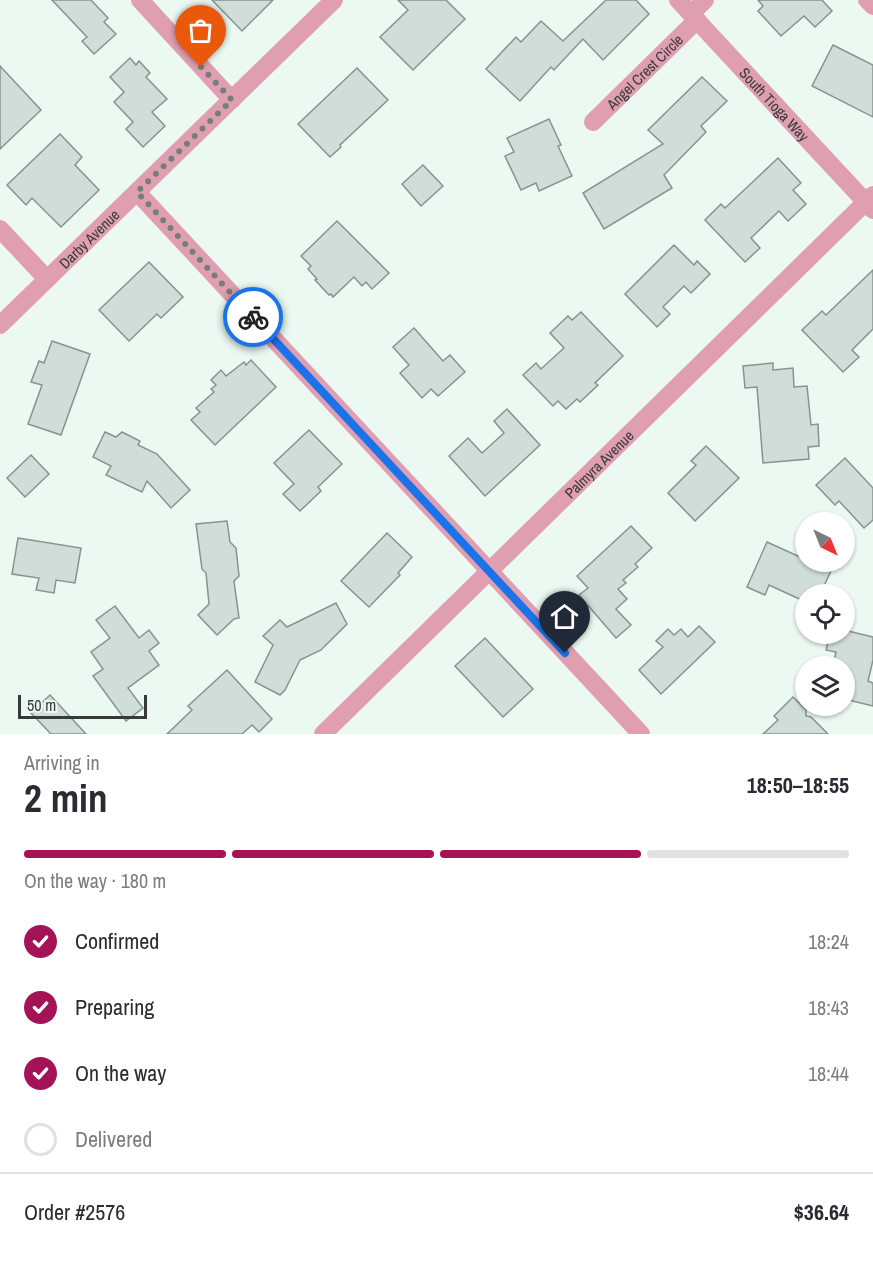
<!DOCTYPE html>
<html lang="en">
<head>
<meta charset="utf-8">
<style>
  :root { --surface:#fff; --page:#f2f2f3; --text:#2b2b33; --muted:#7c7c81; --line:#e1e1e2; --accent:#a41356 }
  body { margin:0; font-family:"Archivo Narrow",sans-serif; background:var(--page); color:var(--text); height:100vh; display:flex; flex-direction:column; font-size:22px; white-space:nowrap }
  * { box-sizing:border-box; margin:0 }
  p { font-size:20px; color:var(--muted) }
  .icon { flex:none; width:33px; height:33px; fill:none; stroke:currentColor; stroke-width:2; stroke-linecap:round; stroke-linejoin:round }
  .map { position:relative; height:734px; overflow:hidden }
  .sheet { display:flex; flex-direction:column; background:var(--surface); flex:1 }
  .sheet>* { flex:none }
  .needle { width:39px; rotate:137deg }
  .controls { position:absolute; left:795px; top:512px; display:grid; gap:12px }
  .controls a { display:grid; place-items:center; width:60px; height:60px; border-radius:50%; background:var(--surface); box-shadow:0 2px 4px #0004; font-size:30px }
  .scale { position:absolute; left:18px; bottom:15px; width:129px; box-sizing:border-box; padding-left:6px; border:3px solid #363b39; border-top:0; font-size:16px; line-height:21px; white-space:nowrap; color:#363b39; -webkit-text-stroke:4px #ecf9f3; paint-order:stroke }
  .pin { position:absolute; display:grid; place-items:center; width:51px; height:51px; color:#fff; margin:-62px -26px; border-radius:50% 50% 50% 0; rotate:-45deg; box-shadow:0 0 6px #0007 }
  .pin .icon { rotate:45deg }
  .courier { position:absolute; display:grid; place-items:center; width:60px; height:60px; margin:-30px; border:4px solid #1a73e8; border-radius:50%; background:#fff; color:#222; box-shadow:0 2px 8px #0007 }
  .headline em { font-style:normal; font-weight:700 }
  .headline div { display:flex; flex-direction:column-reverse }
  .headline { display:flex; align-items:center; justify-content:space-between; height:102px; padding:0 24px }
  h1 { font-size:39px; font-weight:700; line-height:45px }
  .bar { display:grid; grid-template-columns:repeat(4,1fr); gap:9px 6px; align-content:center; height:72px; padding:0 24px }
  .bar i { height:8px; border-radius:4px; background:var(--line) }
  .bar .selected { background:var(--accent) }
  .bar p { grid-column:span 4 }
  .line { display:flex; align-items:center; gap:15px; padding:0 24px; border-top:2px solid var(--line) }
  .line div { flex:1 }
  ol { padding:0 24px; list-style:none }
  li { display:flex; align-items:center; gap:18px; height:66px }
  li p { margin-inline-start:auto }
  li .icon { padding:6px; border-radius:50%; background:var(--accent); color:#fff; stroke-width:4 }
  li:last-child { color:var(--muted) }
  li i { width:33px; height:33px; border:3px solid var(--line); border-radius:50% }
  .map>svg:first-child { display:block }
  .building { fill:#d0ddd8; stroke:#87938e; stroke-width:1.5 }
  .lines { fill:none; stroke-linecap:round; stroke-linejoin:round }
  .minor { stroke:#e09fb1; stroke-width:18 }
  .done { stroke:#767e7a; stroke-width:6; stroke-dasharray:0 10.8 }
  .route { stroke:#1a73e8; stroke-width:8 }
  .labels { text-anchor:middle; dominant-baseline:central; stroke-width:4.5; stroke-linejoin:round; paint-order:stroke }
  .street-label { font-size:15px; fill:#363b39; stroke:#ecf9f3 }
</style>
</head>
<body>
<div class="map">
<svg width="873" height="734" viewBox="0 0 873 734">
  <rect width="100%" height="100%" fill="#ecf9f3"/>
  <g class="building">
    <polygon points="52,0 91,0 108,18 104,22 116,34 94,54 82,41 87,37"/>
    <polygon points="212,0 273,0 242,31"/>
    <polygon points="398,0 446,0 465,19 413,70 380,37 408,10"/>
    <polygon points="606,0 636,0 649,14 603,60 583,39 554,70 551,67 520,101 486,69 516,37 521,42 541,21 563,41"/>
    <polygon points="758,0 822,0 832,11 815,27 804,16 781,36 758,11 763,6"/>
    <polygon points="833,45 873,65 873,117 812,86"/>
    <polygon points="130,58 136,65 139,61 150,73 146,77 167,99 152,112 165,126 143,147 126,129 133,122 114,102 124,92 110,77"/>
    <polygon points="0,66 41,110 0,149"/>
    <polygon points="357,68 388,100 340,145 341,147 330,157 298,124"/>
    <polygon points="702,77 727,101 701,126 706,132 664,175 672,188 604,229 583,193 663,144 648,130"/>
    <polygon points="549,119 561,145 558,146 572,176 539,191 536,183 521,190 505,156 514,152 507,138"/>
    <polygon points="60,134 82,157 75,165 99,190 61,227 32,198 26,205 7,185"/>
    <polygon points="778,158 801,183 793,190 806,204 788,221 779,211 751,238 760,248 745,262 705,220 721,204 725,208"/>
    <polygon points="423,165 443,186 421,206 402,184"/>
    <polygon points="337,221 389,273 372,289 366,282 362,286 354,277 333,297 331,294 329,295 315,280 317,279 308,269 311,266 301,256"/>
    <polygon points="674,245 694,265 697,261 710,274 691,293 684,286 663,307 670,314 657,327 625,294"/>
    <polygon points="149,262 183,297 161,318 157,314 129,341 99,310"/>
    <polygon points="873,270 873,329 852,350 859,357 843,372 802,330 822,311 826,315"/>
    <polygon points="581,312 623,356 595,383 598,385 580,402 577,399 566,409 558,401 553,406 523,375 536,363 541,369 564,348 550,333 568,316 572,320"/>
    <polygon points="414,328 443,361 450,355 465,372 438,396 431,389 422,398 400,373 409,365 393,347"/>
    <polygon points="52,341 90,354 61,435 28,424 42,385 31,382 39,361 44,363"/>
    <polygon points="251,360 276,387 215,445 191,420 200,412 196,408 214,392 211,389 216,385 211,380 221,370 226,376 244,362 246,365"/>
    <polygon points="773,363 773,370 793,368 794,387 807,386 811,425 818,424 819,446 808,447 809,459 763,463 757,387 745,388 743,366"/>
    <polygon points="507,409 540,445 485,496 449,456 468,438 482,453 504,433 494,421"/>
    <polygon points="309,430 342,464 318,487 321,491 300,511 283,494 294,484 274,463"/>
    <polygon points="105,432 116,437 122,432 140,441 138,445 157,454 190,490 171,508 147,481 142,492 106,475 111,466 93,457"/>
    <polygon points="706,446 739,478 695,521 668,493 696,465 691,461"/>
    <polygon points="31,455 49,474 25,497 7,478"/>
    <polygon points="845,458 873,488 873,520 864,528 839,501 835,505 816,485"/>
    <polygon points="227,521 230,542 236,548 239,576 234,581 239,618 234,619 217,635 198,615 209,604 206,573 202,569 196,524"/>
    <polygon points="631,526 652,548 635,564 638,567 623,580 626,583 618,589 627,599 616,609 631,625 616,638 579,595 588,588 577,576"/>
    <polygon points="387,533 412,557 398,573 400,575 369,607 341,581"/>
    <polygon points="18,538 81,548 75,583 56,580 54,593 36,590 39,578 12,574"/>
    <polygon points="767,542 831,571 820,594 806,594 806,602 769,585 765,595 747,587"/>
    <polygon points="336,603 347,624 321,650 300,660 285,690 280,695 255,682 273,645 263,636 280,620 287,627"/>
    <polygon points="115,606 139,638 149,630 159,643 149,651 159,665 128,688 143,708 126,721 93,676 103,669 91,652 110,638 96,620"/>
    <polygon points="699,626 715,642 661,694 639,670 663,647 656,641 668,629 674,635 681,629 688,637"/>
    <polygon points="844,630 873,637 873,660 868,681 873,683 873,706 844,699 844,666 833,666 836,652 826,650 830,633 844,633"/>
    <polygon points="485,638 533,689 503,717 455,666"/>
    <polygon points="227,670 272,719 259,732 252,725 242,734 167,734 192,710 188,706"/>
    <polygon points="50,695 86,734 51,734 31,713"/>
    <polygon points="793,697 806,710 806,716 811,717 828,734 763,734 778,720 774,716"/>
  </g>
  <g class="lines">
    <g class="minor">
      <polyline points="140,0 232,100"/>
      <path id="s1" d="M678,0L873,210"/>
      <polyline points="867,0 873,6"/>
      <polyline points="691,14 705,0"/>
      <path id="s2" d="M593,122L697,20"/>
      <polyline points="137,192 641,734"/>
      <polyline points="0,229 47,279"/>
      <path id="s3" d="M0,325L334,0"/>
      <path id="s4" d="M323,734L873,195"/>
    </g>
  </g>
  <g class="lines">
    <polyline class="done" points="201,67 232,100 137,192 253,317"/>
    <polyline class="route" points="253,317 565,653"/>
  </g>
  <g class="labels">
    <g class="street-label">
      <text stroke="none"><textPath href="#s2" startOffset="72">Angel Crest Circle</textPath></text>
      <text stroke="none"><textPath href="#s1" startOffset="142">South Tioga Way</textPath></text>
      <text stroke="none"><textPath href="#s3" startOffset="124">Darby Avenue</textPath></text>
      <text stroke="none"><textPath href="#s4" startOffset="386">Palmyra Avenue</textPath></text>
    </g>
  </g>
</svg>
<div class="controls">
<a><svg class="needle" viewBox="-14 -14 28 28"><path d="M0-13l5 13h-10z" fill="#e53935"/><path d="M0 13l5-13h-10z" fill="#7c7c81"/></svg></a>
<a><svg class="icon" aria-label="locate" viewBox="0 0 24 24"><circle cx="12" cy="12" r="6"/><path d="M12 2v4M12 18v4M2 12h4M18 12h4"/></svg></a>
<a><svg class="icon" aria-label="layers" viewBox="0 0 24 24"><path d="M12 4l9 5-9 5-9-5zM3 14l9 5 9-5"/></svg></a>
</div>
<div class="scale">50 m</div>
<div class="pin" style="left:201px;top:67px;background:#ea580c"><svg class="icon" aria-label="bag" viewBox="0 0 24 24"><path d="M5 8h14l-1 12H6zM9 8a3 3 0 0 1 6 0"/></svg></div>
<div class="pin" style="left:565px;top:653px;background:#1f2937"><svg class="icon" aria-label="home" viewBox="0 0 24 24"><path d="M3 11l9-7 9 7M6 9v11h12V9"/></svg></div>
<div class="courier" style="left:253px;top:317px"><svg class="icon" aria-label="bike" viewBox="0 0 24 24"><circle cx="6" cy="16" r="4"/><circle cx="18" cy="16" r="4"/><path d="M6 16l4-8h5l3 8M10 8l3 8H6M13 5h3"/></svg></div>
</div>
<section class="sheet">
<div class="headline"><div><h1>2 min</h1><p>Arriving in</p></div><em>18:50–18:55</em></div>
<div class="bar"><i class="selected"></i><i class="selected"></i><i class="selected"></i><i></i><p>On the way · 180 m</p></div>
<ol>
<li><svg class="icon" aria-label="check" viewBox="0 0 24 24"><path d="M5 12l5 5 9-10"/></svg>Confirmed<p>18:24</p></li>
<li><svg class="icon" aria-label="check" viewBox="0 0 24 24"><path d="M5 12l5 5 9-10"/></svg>Preparing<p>18:43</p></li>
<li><svg class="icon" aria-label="check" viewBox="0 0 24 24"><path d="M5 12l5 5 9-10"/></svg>On the way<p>18:44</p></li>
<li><i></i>Delivered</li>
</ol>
<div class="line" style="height:78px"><div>Order #2576</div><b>$36.64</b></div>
</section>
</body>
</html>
